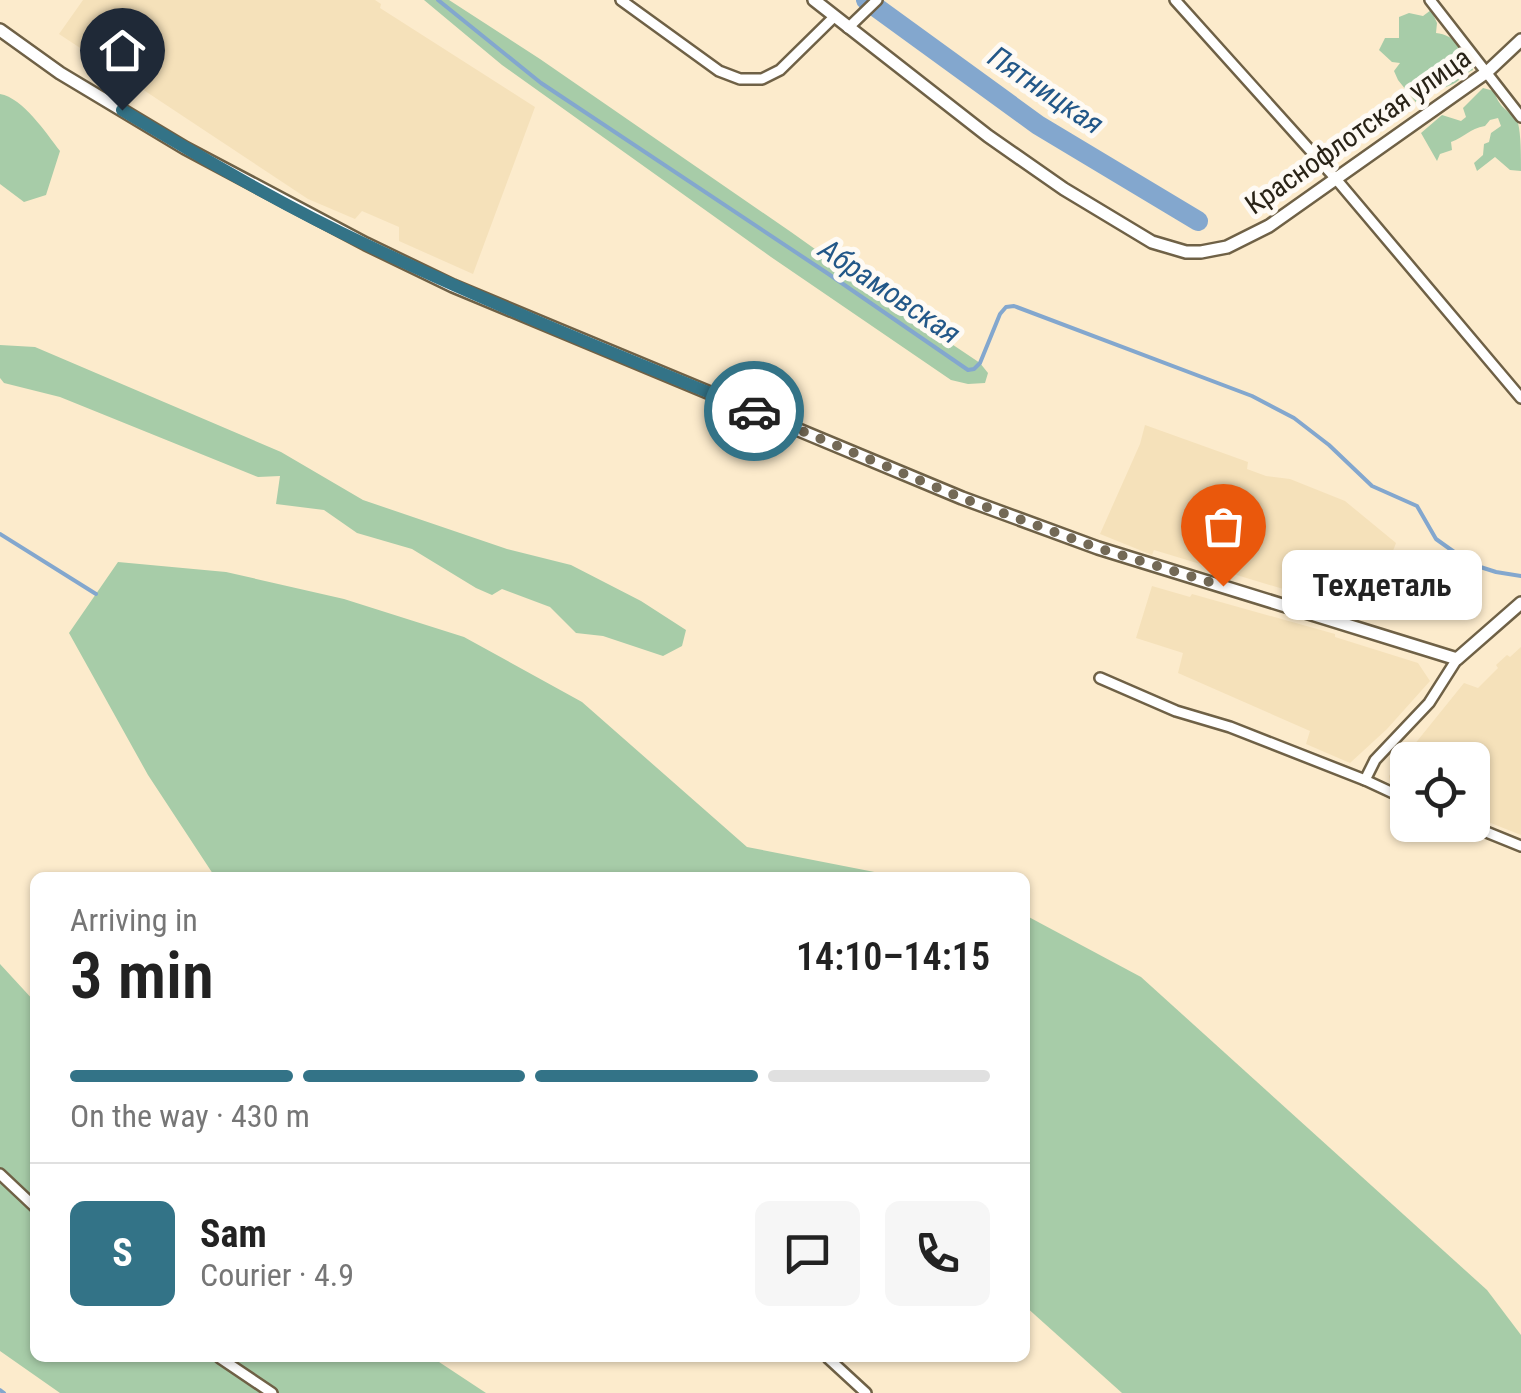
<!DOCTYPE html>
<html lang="en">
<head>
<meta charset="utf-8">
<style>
  :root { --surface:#fff; --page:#f6f6f6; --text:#222; --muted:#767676; --line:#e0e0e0; --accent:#337387 }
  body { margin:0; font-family:"Roboto Condensed",sans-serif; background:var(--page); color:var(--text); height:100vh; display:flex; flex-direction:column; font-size:38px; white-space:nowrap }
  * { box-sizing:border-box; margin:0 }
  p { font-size:32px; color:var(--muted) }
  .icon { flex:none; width:55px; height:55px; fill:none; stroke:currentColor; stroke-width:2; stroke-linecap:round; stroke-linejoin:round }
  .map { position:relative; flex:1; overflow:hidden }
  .details { position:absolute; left:30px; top:872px; width:1000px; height:490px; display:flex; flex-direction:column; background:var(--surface); border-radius:15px; box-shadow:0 2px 8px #0004 }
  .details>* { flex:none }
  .tools { position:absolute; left:1390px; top:742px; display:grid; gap:20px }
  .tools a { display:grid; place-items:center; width:100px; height:100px; border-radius:15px; background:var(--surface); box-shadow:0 2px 8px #0004; font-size:50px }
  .pin { position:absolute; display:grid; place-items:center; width:85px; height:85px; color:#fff; margin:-102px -42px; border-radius:50% 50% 50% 0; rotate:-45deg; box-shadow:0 0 10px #0007 }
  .pin .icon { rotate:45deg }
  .courier { position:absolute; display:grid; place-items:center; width:100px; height:100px; margin:-50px; border:8px solid #337387; border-radius:50%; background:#fff; color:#222; box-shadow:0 2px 12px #0007 }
  .bubble { position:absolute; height:70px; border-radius:15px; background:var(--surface); box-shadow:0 2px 8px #0004; font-size:32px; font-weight:600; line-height:70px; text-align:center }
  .head em { font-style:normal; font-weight:600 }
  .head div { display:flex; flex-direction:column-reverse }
  .head { display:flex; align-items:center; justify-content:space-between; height:170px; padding:0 40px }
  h1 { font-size:65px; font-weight:600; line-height:75px }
  .bar { display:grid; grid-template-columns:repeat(4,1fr); gap:15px 10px; align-content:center; height:120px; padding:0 40px }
  .bar i { height:12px; border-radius:8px; background:var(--line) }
  .bar .selected { background:var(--accent) }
  .bar p { grid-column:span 4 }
  .line { display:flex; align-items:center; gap:25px; padding:0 40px; border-top:2px solid var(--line) }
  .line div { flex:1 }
  .round { display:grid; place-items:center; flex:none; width:105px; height:105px; border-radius:15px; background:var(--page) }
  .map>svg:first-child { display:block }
  .built { fill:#f5e1ba }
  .green { fill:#a7cca8 }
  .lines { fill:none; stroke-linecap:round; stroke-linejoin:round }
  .stream { stroke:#83a7ce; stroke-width:4 }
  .river { stroke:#83a7ce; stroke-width:20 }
  .minor-casing { stroke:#6f6146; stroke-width:14 }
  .tertiary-casing { stroke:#6f6146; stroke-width:16 }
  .minor { stroke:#fff; stroke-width:9 }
  .tertiary { stroke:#fff; stroke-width:11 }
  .done { stroke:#736956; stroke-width:10; stroke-dasharray:0 18 }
  .route { stroke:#337387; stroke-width:12 }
  .labels { text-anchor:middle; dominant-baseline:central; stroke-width:10; stroke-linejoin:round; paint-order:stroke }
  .street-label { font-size:28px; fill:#292317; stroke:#fefaf4 }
  .water-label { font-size:30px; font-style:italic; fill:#225788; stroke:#fefaf4 }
</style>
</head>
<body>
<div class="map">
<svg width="1521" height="1393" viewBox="0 0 1521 1393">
  <rect width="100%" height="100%" fill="#fcebcc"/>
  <g class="built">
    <polygon points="83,0 375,0 381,4 380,8 535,107 473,274 399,241 399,227 362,211 355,219 308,199 59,34"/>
    <polygon points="1145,425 1248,462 1247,469 1266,476 1290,479 1345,501 1396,543 1388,564 1385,564 1378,587 1380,589 1379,594 1376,594 1369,615 1154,550 1152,555 1100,534 1140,444"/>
    <polygon points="1152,586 1190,597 1192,594 1335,634 1335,637 1418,663 1430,681 1387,729 1350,763 1306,744 1310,731 1178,673 1183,653 1136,638"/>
    <polygon points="1521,647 1521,835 1473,816 1472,760 1408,760 1407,791 1395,786 1390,781 1389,776 1464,683 1478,688 1498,668 1496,665 1507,655 1510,657"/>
  </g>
  <g class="green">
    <polygon points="424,0 449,0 540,59 791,232 898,308 980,363 988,373 985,383 968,384 951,380 771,257 502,65"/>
    <path d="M1431,10L1437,23L1436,33C1454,34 1471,54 1473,70C1464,74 1461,80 1453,84C1434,93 1433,86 1418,105L1398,80L1394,71L1400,63L1392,62L1379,50L1385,38H1399V17L1409,13L1423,16Z"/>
    <path d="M1483,88L1494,91C1501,112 1508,107 1518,123C1521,134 1521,157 1521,171L1510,170L1495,157L1477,171L1474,163L1483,155L1484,144L1489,142L1491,133L1501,126L1498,118L1490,120L1485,126C1469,129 1465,137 1451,142L1452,150L1440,154L1437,161L1421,133L1442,115L1461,121L1466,117L1463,108Z"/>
    <path d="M0,94C23,98 46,133 60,151L46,195L24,202L0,184Z"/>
    <polygon points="0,345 35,347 281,452 363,500 507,549 571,565 641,601 686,630 682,646 663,656 603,636 576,633 550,607 502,589 492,595 476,588 412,549 357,533 324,510 276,504 280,476 258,477 60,397 4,383 0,378"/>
    <polygon points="118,562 226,572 344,599 464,637 582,702 747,847 900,877 215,877 148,775 69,633"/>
    <polygon points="1025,915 1141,977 1487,1290 1521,1335 1521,1393 1122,1393 1025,1306"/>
    <polygon points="0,964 35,1002 35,1358 433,1358 486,1393 60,1393 0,1351"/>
  </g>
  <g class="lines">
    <g class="stream">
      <polyline points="438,0 541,83 827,273 968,370 974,369 980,363 1000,314 1006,307 1014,306 1252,396 1294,418 1329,445 1372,486 1417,506 1436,539 1471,564 1496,572 1521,576"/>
      <polyline points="0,534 96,594"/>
      <polyline points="0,1390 4,1393"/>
    </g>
    <polyline class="river" points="866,0 1038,125 1198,221"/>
    <defs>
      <g id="minor">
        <polyline points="621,0 719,71 740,79 762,79 780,70 834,17"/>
        <polyline points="1175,0 1336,179 1521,398"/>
        <polyline points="1430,0 1521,117"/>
        <polyline points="848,28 877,0"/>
        <polyline points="1100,678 1176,711 1230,727 1365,780 1408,800"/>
        <polyline points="1365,780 1375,760 1429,703 1457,659"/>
        <polyline points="1469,825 1521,846"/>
        <polyline points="0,1174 35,1207"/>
        <polyline points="220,1358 272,1393"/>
        <polyline points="828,1358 866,1393"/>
      </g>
      <g id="tertiary">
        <polyline points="814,0 988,136 1064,189 1152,242 1186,252 1201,252 1227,247 1269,226 1487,72 1521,40"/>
        <polyline points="0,30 60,73 185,148 366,244 453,286 962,498 1098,548 1457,659 1521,603"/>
      </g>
    </defs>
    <use href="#minor" class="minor-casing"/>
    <use href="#tertiary" class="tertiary-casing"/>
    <use href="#minor" class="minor"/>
    <use href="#tertiary" class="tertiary"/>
  </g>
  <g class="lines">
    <polyline class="done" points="754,411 962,498 1098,548 1223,586"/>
    <path class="route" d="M122,110C202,158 284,206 369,246C495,306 625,358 754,411"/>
  </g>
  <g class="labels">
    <g class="street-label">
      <text transform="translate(1358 131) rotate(-35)">Краснофлотская улица</text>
    </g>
    <g class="water-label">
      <text transform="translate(1046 90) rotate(34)">Пятницкая</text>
      <text transform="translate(890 291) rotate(34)">Абрамовская</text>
    </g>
  </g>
</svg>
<div class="tools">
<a><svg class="icon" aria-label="locate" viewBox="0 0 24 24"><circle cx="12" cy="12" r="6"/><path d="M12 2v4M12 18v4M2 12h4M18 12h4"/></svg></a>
</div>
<div class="pin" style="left:1223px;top:586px;background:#ea580c"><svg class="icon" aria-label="bag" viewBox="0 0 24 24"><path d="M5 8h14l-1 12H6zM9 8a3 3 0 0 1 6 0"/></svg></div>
<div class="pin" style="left:122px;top:110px;background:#1f2937"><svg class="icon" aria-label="home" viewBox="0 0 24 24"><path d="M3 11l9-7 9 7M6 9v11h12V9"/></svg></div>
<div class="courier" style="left:754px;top:411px"><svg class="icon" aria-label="car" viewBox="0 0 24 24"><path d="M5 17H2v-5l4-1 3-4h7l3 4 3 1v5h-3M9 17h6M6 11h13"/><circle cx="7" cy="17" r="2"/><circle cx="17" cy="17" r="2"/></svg></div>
<div class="bubble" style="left:1282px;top:550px;width:200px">Техдеталь</div>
<section class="details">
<div class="head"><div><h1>3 min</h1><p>Arriving in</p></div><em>14:10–14:15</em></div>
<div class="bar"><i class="selected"></i><i class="selected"></i><i class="selected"></i><i></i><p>On the way · 430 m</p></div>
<div class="line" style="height:180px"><b class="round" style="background:var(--accent);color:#fff">S</b><div><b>Sam</b><p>Courier · 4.9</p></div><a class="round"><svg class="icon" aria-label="chat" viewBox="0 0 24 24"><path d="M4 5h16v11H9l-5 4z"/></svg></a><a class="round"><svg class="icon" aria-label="phone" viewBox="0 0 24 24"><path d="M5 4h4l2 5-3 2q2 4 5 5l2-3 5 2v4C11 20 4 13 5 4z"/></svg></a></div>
</section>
</div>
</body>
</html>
